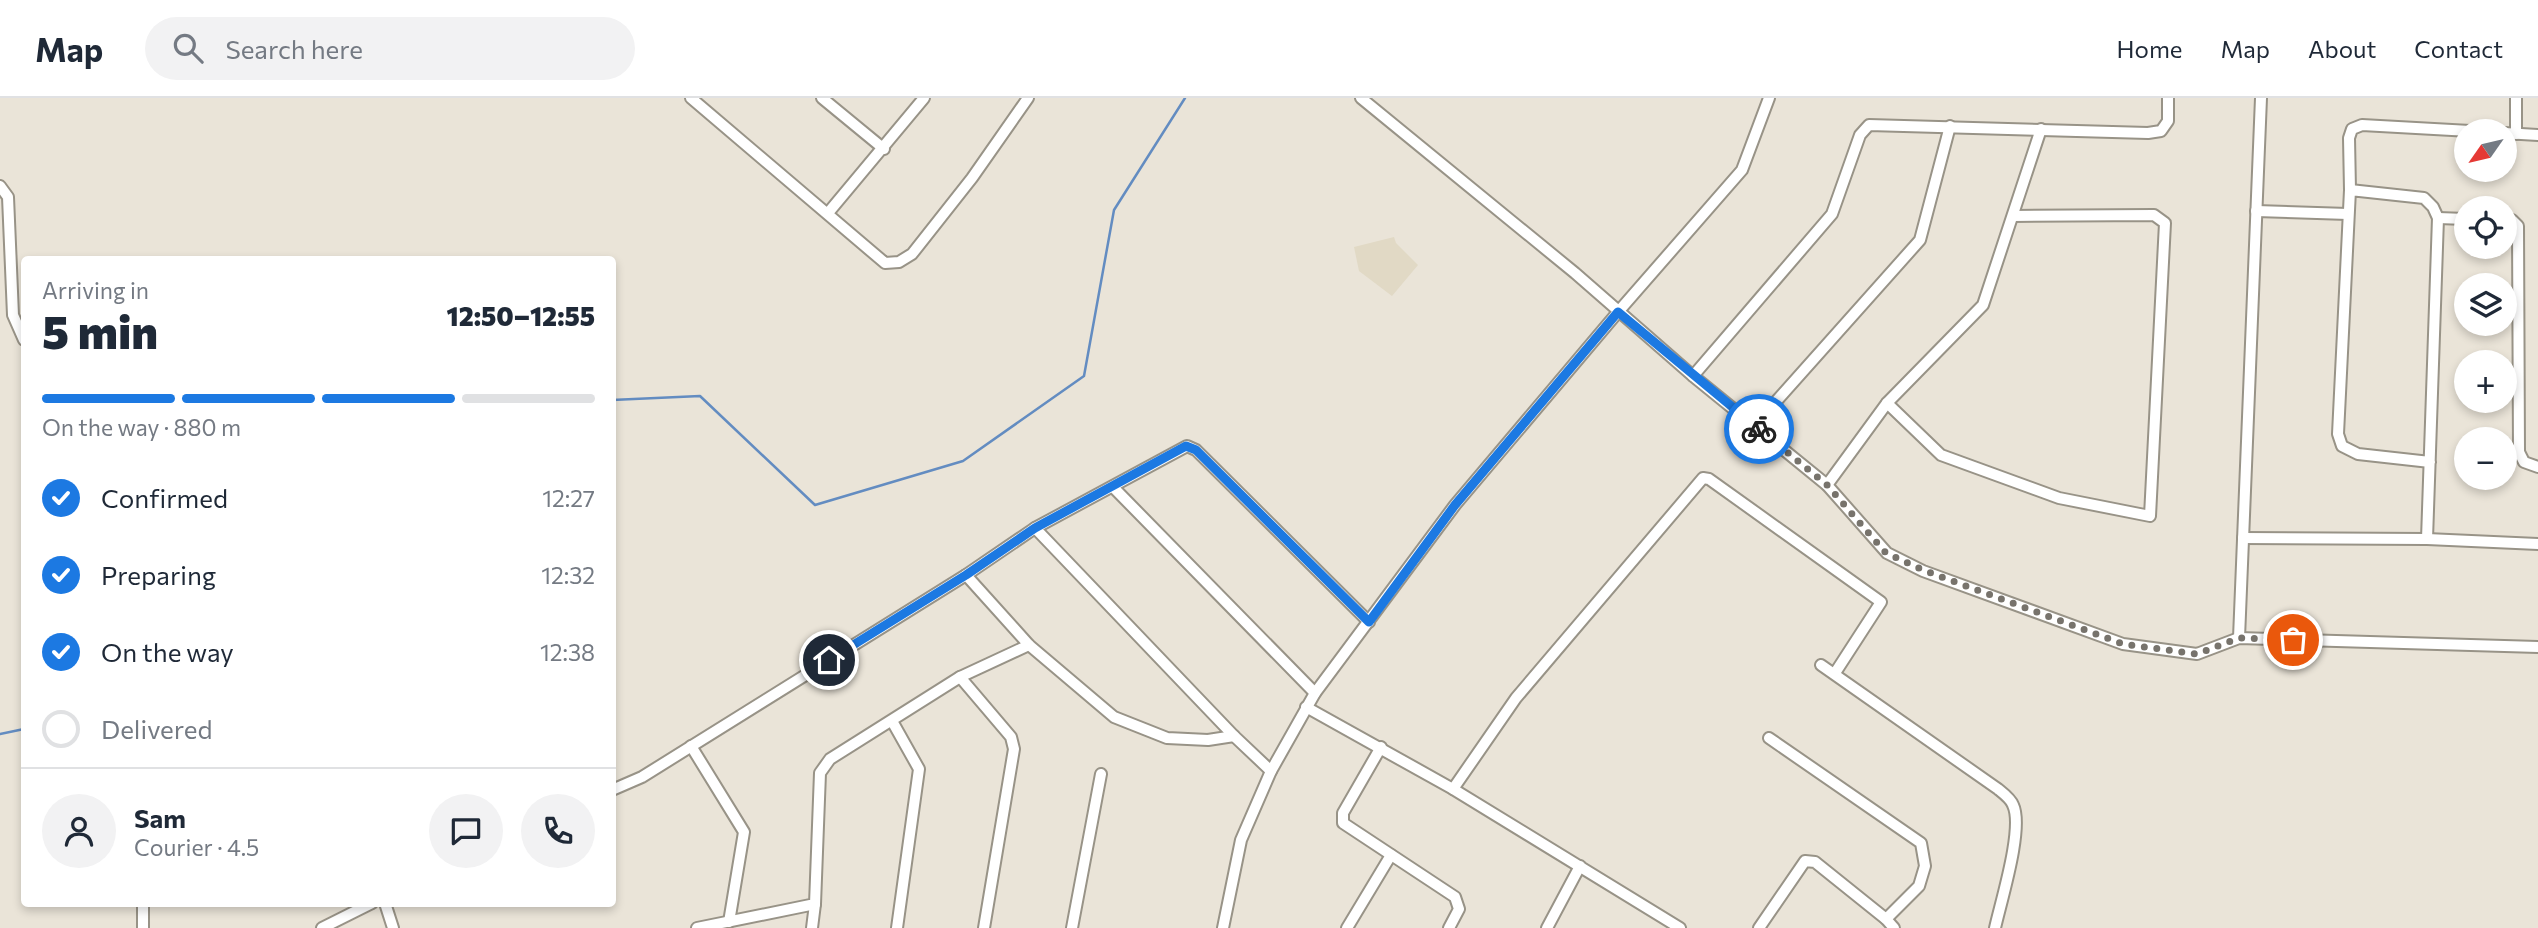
<!DOCTYPE html>
<html lang="en">
<head>
<meta charset="utf-8">
<style>
  :root { --surface:#fff; --page:#f2f2f3; --text:#1f2937; --muted:#747a83; --line:#e0e1e3; --accent:#1c79e2 }
  body { margin:0; font-family:Commissioner,sans-serif; background:var(--page); color:var(--text); height:100vh; display:flex; flex-direction:column; font-size:26px; white-space:nowrap }
  * { box-sizing:border-box; margin:0 }
  p { font-size:23px; color:var(--muted) }
  .icon { flex:none; width:38px; height:38px; fill:none; stroke:currentColor; stroke-width:2; stroke-linecap:round; stroke-linejoin:round }
  .map { position:relative; flex:1; overflow:hidden }
  .panel { position:absolute; left:21px; top:158px; width:595px; height:651px; display:flex; flex-direction:column; background:var(--surface); border-radius:7px; box-shadow:0 4px 10px #0003 }
  .panel>* { flex:none }
  .needle { width:46px; rotate:236deg }
  .tools { position:absolute; left:2454px; top:21px; display:grid; gap:14px }
  .tools a { display:grid; place-items:center; width:63px; height:63px; border-radius:50%; background:var(--surface); box-shadow:0 4px 10px #0003; font-size:35px }
  .pin { position:absolute; display:grid; place-items:center; width:60px; height:60px; color:#fff; margin:-30px; border:4px solid #fff; border-radius:50%; box-shadow:0 2px 7px #0007 }
  .courier { position:absolute; display:grid; place-items:center; width:70px; height:70px; margin:-35px; border:5px solid #1c79e2; border-radius:50%; background:#fff; color:#222; box-shadow:0 2px 9px #0007 }
  .summary em { font-style:normal; font-weight:800 }
  .summary div { display:flex; flex-direction:column-reverse }
  .summary { display:flex; align-items:center; justify-content:space-between; height:119px; padding:0 21px }
  h1 { font-size:46px; font-weight:800; line-height:52px }
  .bar { display:grid; grid-template-columns:repeat(4,1fr); gap:10px 7px; align-content:center; height:84px; padding:0 21px }
  .bar i { height:9px; border-radius:5px; background:var(--line) }
  .bar .selected { background:var(--accent) }
  .bar p { grid-column:span 4 }
  .line { display:flex; align-items:center; gap:18px; padding:0 21px; border-top:2px solid var(--line) }
  .line div { flex:1 }
  .round { display:grid; place-items:center; flex:none; width:74px; height:74px; border-radius:37px; background:var(--page) }
  ol { padding:0 21px; list-style:none }
  li { display:flex; align-items:center; gap:21px; height:77px }
  li p { margin-inline-start:auto }
  li .icon { padding:7px; border-radius:50%; background:var(--accent); color:#fff; stroke-width:4 }
  li:last-child { color:var(--muted) }
  li i { width:38px; height:38px; border:4px solid var(--line); border-radius:50% }
  header { display:flex; align-items:center; gap:42px; box-sizing:border-box; height:98px; padding:0 35px; background:var(--surface); border-bottom:2px solid var(--line) }
  header strong { font-size:33px }
  nav { display:flex; gap:38px; margin-inline-start:auto; font-size:24px }
  .search { width:490px; height:63px; background:var(--page); display:flex; align-items:center; gap:18px; box-sizing:border-box; padding:0 24px; border-radius:38px; color:var(--muted); font-size:26px }
  .map>svg:first-child { display:block }
  .built { fill:#e1d9c5 }
  .lines { fill:none; stroke-linecap:round; stroke-linejoin:round }
  .stream { stroke:#638cc1; stroke-width:2.5 }
  .street-casing { stroke:#989387; stroke-width:14 }
  .street { stroke:#fff; stroke-width:10 }
  .done { stroke:#77736c; stroke-width:7; stroke-dasharray:0 12.6 }
  .route { stroke:#1c79e2; stroke-width:9 }
</style>
</head>
<body>
<header>
<strong>Map</strong>
<div class="search"><svg class="icon" aria-label="search" viewBox="0 0 24 24"><circle cx="10" cy="10" r="6"/><path d="M15 15l6 6"/></svg>Search here</div>
<nav><a>Home</a><a>Map</a><a>About</a><a>Contact</a></nav>
</header>
<div class="map">
<svg width="2538" height="830" viewBox="0 0 2538 830">
  <rect width="100%" height="100%" fill="#eae4d8"/>
  <polygon class="built" points="1394,139 1396,145 1418,167 1392,198 1359,173 1354,149"/>
  <g class="lines">
    <g class="stream">
      <polyline points="612,302 700,298 815,407 963,363 1084,278 1114,112 1185,0"/>
      <polyline points="0,636 24,631"/>
    </g>
    <defs>
      <g id="street">
        <polyline points="691,0 885,165 899,164 912,156 972,80 1028,0"/>
        <polyline points="822,0 884,51"/>
        <polyline points="1361,0 1575,175 1693,278 1827,387 1887,455 1923,473 2123,546 2197,556 2239,540 2538,549"/>
        <polyline points="2516,0 2516,36"/>
        <polyline points="2504,35 2538,37"/>
        <polyline points="0,88 8,99 13,217 24,242"/>
        <polyline points="2350,92 2349,40 2352,31 2362,27 2470,33"/>
        <polyline points="2256,113 2348,116"/>
        <polyline points="828,115 924,0"/>
        <polyline points="2438,120 2466,121"/>
        <polyline points="2504,121 2512,122 2518,128 2519,354 2524,364 2538,369"/>
        <polyline points="1693,278 1832,116 1860,37 1869,27 2148,35 2161,33 2168,23 2168,0"/>
        <polyline points="1887,305 1941,357 2059,400 2150,418 2165,125 2154,117 2013,118"/>
        <polyline points="1755,327 1920,142 1950,28"/>
        <polyline points="1827,387 1887,305 1983,207 2041,31"/>
        <polyline points="1113,389 1315,595"/>
        <polyline points="1035,430 1234,638 1271,673"/>
        <polyline points="2243,440 2427,441 2538,446"/>
        <polyline points="2427,441 2438,120 2433,109 2424,100 2350,92 2338,336 2342,348 2358,356 2430,364"/>
        <polyline points="966,477 1029,547 1114,619 1167,640 1208,642 1234,638"/>
        <polyline points="2239,540 2261,0"/>
        <path d="M1821,567L1998,691C2003,695 2011,701 2013,707C2024,730 2001,803 1995,830"/>
        <polyline points="960,579 1029,547"/>
        <polyline points="1306,609 1453,691 1680,830"/>
        <polyline points="892,623 919,671 897,830"/>
        <polyline points="1769,640 1921,745 1925,768 1919,788 1886,821"/>
        <polyline points="691,648 744,734 729,824"/>
        <polyline points="1381,649 1343,715 1343,725 1455,799 1459,811 1449,830"/>
        <polyline points="1453,691 1516,600 1703,380 1709,381 1881,504 1835,575"/>
        <polyline points="612,692 642,679 966,477 1035,430 1187,348 1196,352 1369,524"/>
        <polyline points="143,805 143,830"/>
        <polyline points="385,805 393,830"/>
        <polyline points="322,830 372,805"/>
        <polyline points="697,830 815,806 820,675 830,661 960,579 1011,639 1014,651 984,830"/>
        <polyline points="812,830 815,806"/>
        <polyline points="1072,830 1101,676"/>
        <polyline points="1223,830 1241,742 1271,673 1315,595 1455,407 1618,214 1742,72 1769,0"/>
        <polyline points="1347,830 1391,757"/>
        <polyline points="1547,830 1580,768"/>
        <polyline points="1759,830 1805,763 1815,764 1886,821 1894,830"/>
      </g>
    </defs>
    <use href="#street" class="street-casing"/>
    <use href="#street" class="street"/>
  </g>
  <g class="lines">
    <polyline class="done" points="1759,331 1827,387 1886,455 1923,472 2123,546 2197,556 2239,540 2293,542"/>
    <polyline class="route" points="829,562 966,477 1035,430 1186,348 1196,352 1369,524 1455,407 1618,214 1759,331"/>
  </g>
</svg>
<div class="tools">
<a><svg class="needle" viewBox="-14 -14 28 28"><path d="M0-13l5 13h-10z" fill="#e53935"/><path d="M0 13l5-13h-10z" fill="#747a83"/></svg></a>
<a><svg class="icon" aria-label="locate" viewBox="0 0 24 24"><circle cx="12" cy="12" r="6"/><path d="M12 2v4M12 18v4M2 12h4M18 12h4"/></svg></a>
<a><svg class="icon" aria-label="layers" viewBox="0 0 24 24"><path d="M12 4l9 5-9 5-9-5zM3 14l9 5 9-5"/></svg></a>
<a>+</a>
<a>−</a>
</div>
<div class="pin" style="left:2293px;top:542px;background:#ea580c"><svg class="icon" aria-label="bag" viewBox="0 0 24 24"><path d="M5 8h14l-1 12H6zM9 8a3 3 0 0 1 6 0"/></svg></div>
<div class="pin" style="left:829px;top:562px;background:#1f2937"><svg class="icon" aria-label="home" viewBox="0 0 24 24"><path d="M3 11l9-7 9 7M6 9v11h12V9"/></svg></div>
<div class="courier" style="left:1759px;top:331px"><svg class="icon" aria-label="bike" viewBox="0 0 24 24"><circle cx="6" cy="16" r="4"/><circle cx="18" cy="16" r="4"/><path d="M6 16l4-8h5l3 8M10 8l3 8H6M13 5h3"/></svg></div>
<section class="panel">
<div class="summary"><div><h1>5 min</h1><p>Arriving in</p></div><em>12:50–12:55</em></div>
<div class="bar"><i class="selected"></i><i class="selected"></i><i class="selected"></i><i></i><p>On the way · 880 m</p></div>
<ol>
<li><svg class="icon" aria-label="check" viewBox="0 0 24 24"><path d="M5 12l5 5 9-10"/></svg>Confirmed<p>12:27</p></li>
<li><svg class="icon" aria-label="check" viewBox="0 0 24 24"><path d="M5 12l5 5 9-10"/></svg>Preparing<p>12:32</p></li>
<li><svg class="icon" aria-label="check" viewBox="0 0 24 24"><path d="M5 12l5 5 9-10"/></svg>On the way<p>12:38</p></li>
<li><i></i>Delivered</li>
</ol>
<div class="line" style="height:126px"><a class="round"><svg class="icon" aria-label="person" viewBox="0 0 24 24"><circle cx="12" cy="8" r="4"/><path d="M4 21q1-7 8-7t8 7"/></svg></a><div><b>Sam</b><p>Courier · 4.5</p></div><a class="round"><svg class="icon" aria-label="chat" viewBox="0 0 24 24"><path d="M4 5h16v11H9l-5 4z"/></svg></a><a class="round"><svg class="icon" aria-label="phone" viewBox="0 0 24 24"><path d="M5 4h4l2 5-3 2q2 4 5 5l2-3 5 2v4C11 20 4 13 5 4z"/></svg></a></div>
</section>
</div>
</body>
</html>
